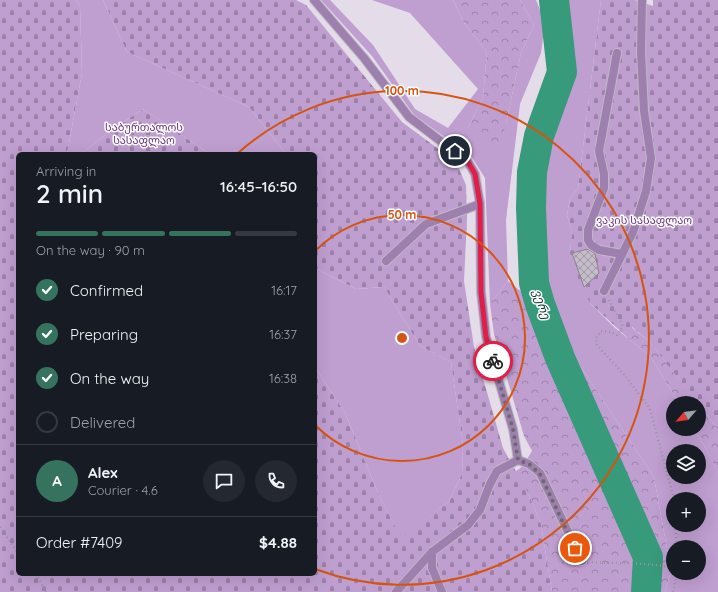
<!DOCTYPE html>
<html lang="en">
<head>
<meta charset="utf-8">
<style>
  :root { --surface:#171b24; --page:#242831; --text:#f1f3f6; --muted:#9ea1a6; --line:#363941; --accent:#36735e }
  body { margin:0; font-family:Quicksand,"Noto Sans Georgian",sans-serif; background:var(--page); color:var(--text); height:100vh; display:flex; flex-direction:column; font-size:15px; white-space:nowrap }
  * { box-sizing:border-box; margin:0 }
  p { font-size:13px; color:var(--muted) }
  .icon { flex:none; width:22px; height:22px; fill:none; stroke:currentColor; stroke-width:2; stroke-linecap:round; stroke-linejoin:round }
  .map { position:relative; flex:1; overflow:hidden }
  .side { position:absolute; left:16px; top:152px; width:301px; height:424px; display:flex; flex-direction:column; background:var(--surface); border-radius:6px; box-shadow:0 4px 16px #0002 }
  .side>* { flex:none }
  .needle { width:26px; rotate:242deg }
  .fabs { position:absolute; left:666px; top:396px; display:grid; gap:8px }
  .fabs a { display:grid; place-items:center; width:40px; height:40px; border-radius:50%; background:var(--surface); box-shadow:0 4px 16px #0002; font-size:20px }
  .pin { position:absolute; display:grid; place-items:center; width:34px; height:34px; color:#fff; margin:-17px; border:2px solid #fff; border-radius:50%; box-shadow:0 1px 4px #0007 }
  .courier { position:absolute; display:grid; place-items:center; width:40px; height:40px; margin:-20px; border:3px solid #e11d48; border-radius:50%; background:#fff; color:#222; box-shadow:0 1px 5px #0007 }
  .headline em { font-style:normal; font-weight:600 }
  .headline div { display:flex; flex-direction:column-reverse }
  .headline { display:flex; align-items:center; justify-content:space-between; height:68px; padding:0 20px }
  h1 { font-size:26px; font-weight:600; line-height:30px }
  .bar { display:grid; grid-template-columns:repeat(4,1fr); gap:6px 4px; align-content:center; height:48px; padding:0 20px }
  .bar i { height:5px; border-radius:3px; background:var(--line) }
  .bar .active { background:var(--accent) }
  .bar p { grid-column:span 4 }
  .line { display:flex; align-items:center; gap:10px; padding:0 20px; border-top:1px solid var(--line) }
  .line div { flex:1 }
  .round { display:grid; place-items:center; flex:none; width:42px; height:42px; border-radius:21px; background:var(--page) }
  ol { padding:0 20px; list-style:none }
  li { display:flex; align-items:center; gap:12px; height:44px }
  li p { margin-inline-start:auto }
  li .icon { padding:4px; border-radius:50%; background:var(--accent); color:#fff; stroke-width:4 }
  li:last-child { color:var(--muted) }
  li i { width:22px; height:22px; border:2px solid var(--line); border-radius:50% }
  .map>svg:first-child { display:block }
  .green { fill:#bf9ed0; fill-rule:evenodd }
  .forest { fill:url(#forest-crowns) }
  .cemetery { fill:url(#cemetery-stones) }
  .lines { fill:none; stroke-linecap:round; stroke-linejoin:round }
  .river { stroke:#379a7b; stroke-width:30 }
  .building { fill:url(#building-cross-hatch); stroke:#8b8390 }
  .service-casing { stroke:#c0b8c5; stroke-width:10 }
  .path { stroke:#9b949f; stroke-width:2.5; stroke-dasharray:1 3; stroke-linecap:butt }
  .service { stroke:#9d80ad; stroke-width:8 }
  .done { stroke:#6d6870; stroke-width:4; stroke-dasharray:0 7.2 }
  .route { stroke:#e11d48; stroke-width:5 }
  .ring { fill:none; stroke:#d55410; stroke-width:2 }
  .labels { text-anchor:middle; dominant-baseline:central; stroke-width:3; stroke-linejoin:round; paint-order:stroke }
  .park-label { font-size:11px; fill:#6a3483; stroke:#fff }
  .water-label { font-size:12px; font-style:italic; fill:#073427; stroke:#fff }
  .centre { fill:#d55410; stroke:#fff; stroke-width:2 }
  .ring-label { font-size:12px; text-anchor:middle; font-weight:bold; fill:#d55410; stroke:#fff; stroke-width:3; stroke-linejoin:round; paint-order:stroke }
</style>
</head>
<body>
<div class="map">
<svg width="718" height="592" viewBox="0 0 718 592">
  <defs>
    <pattern id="forest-crowns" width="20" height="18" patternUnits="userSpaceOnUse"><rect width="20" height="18" fill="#bf9ed0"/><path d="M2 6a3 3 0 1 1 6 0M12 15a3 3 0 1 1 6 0" fill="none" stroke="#9c81a9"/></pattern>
    <pattern id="cemetery-stones" width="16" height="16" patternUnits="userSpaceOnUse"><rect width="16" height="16" fill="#bf9ed0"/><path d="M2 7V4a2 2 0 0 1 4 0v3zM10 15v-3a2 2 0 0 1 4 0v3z" fill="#9c81a9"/></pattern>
    <pattern id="building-cross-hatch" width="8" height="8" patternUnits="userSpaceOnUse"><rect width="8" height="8" fill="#c5bcc9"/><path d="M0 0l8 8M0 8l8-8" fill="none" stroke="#a099a4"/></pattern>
  </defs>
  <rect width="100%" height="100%" fill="#e5dcea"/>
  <g class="green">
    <polygon points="76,0 103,0 127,52 249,107 286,154 210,154 143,109 110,131 81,154 67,154 82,73 80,6"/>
    <polygon points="321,0 330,0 373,45 415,109 448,128 478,89 410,13 372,0 453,0 464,23 487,52 483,97 468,128 506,123 521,53 534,25 520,0 536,0 545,22 541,53 520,104 506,220 508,281 490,304 485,178 471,156 414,115 372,56"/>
    <path d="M567,0H601L578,188L570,199L567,215L572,231L570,253L590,303L615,328L650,356L679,403H673V429H694L708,452L718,474V592H665L671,571L654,477L575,358L545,288L541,213L547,137L570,77ZM673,451H699V477H673ZM673,499H699V525H673ZM673,547H699V573H673Z"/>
    <polygon points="315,268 356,289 384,287 420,346 451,362 463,445 462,474 449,501 401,539 379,495 345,413 315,367"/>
  </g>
  <g class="forest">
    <polygon points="453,0 520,0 534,25 521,53 506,123 501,141 491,145 468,128 483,97 487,52 464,23"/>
    <polygon points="508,281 560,323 575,358 654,477 671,571 665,592 552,592 541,524 529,495 515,472 523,466 532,451 524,436 494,334 490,304"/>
    <polygon points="631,327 649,341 698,403 679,403 650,356 630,340"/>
    <polygon points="699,405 718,429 718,475 708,452 694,429 699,429"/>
  </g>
  <g class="cemetery">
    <polygon points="0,0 76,0 80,6 82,73 67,154 18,154 18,574 315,574 315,367 345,413 379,495 401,538 449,501 462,474 463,445 451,362 420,346 384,287 356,289 315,268 315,154 286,154 249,107 127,52 103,0 296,0 306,5 402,122 456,162 466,185 467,219 464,281 474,347 503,448 529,495 541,524 552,592 0,592"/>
    <polygon points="601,0 635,0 653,6 653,0 718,0 718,429 649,341 632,327 630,340 590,303 578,279 570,253 572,231 567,215 570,199 578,188"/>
    <polygon points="143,109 210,154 81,154 110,131"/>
  </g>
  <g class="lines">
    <polyline class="river" points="554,0 562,72 539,136 532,172 531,208 534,283 540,304 560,358 648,557 646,592"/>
  </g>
  <polygon class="building" points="588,249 595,254 599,273 584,287 572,253"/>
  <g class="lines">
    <defs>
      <g id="service">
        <polyline points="314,0 364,58 409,117 468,162 475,174 480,204 481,292 486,337 513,429 518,460"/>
        <polyline points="617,53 599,151 604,174 604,188 588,230 588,240 591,245 599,250 622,254"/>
        <polyline points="386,261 426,224 480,204"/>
        <polyline points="604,291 633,232 646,191 651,158 644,111 641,52 642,0"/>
        <polyline points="432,552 432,568 442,592"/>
        <polyline points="396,592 432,552 468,525 480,510 490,484 497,471 518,460 529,464 540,473 582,561"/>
      </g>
    </defs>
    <use href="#service" class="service-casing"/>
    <g class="path">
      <polyline points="609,300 623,326 617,335 611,332 601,331 597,337 596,344 627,378 650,409 674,499"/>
      <polyline points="675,525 677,547"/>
      <polyline points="0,527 18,553"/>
      <path d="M592,562C619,564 647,562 673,568"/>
      <polyline points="36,574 46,592"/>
      <polyline points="673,592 677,573"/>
    </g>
    <use href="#service" class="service"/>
  </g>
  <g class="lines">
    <polyline class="done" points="493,361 513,429 518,460 529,464 540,474 575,548"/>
    <polyline class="route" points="455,151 468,162 475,174 480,204 481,292 486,337 493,361"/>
  </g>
  <g class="ring">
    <path d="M315 251A123 123 0 1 1 315 425"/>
    <path d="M238 153A247 247 0 1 1 315 569"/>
  </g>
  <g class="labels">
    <g class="park-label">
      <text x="144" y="127">საბურთალოს<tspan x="144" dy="13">სასაფლაო</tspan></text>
      <text x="644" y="220">ვაკის სასაფლაო</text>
    </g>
    <g class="water-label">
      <text transform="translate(542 304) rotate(71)">ვერე</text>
    </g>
  </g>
  <circle cx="402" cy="338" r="6" class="centre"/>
  <g class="ring-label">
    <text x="402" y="95">100 m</text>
    <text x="402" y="219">50 m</text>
  </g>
</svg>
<div class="fabs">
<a><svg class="needle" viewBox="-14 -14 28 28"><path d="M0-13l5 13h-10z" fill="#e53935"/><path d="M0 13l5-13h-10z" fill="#9ea1a6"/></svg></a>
<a><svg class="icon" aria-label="layers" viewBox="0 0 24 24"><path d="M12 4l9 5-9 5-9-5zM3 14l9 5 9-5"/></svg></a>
<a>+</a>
<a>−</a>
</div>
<div class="pin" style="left:575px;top:548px;background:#ea580c"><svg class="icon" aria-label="bag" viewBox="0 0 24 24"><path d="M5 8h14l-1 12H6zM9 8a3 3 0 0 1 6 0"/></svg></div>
<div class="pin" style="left:455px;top:151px;background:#1f2937"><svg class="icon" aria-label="home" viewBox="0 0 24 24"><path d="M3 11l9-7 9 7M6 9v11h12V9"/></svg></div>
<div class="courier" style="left:493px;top:361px"><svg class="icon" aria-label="bike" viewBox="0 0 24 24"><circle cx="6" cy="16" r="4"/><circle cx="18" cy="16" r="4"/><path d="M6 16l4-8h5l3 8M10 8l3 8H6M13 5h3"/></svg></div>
<section class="side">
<div class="headline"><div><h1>2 min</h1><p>Arriving in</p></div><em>16:45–16:50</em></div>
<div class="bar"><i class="active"></i><i class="active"></i><i class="active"></i><i></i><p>On the way · 90 m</p></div>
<ol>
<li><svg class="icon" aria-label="check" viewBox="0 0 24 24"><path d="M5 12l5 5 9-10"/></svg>Confirmed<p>16:17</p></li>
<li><svg class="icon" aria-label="check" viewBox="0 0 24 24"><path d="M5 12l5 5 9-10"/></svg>Preparing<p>16:37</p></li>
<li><svg class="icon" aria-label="check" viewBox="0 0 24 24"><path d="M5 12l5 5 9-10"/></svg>On the way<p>16:38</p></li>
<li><i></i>Delivered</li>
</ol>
<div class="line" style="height:72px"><b class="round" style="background:var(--accent);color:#fff">A</b><div><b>Alex</b><p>Courier · 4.6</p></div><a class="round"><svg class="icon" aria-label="chat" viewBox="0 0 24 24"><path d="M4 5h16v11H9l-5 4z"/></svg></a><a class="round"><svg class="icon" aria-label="phone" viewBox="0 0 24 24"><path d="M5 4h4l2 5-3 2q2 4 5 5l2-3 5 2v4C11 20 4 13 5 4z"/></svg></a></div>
<div class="line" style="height:52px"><div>Order #7409</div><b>$4.88</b></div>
</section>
</div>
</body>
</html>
